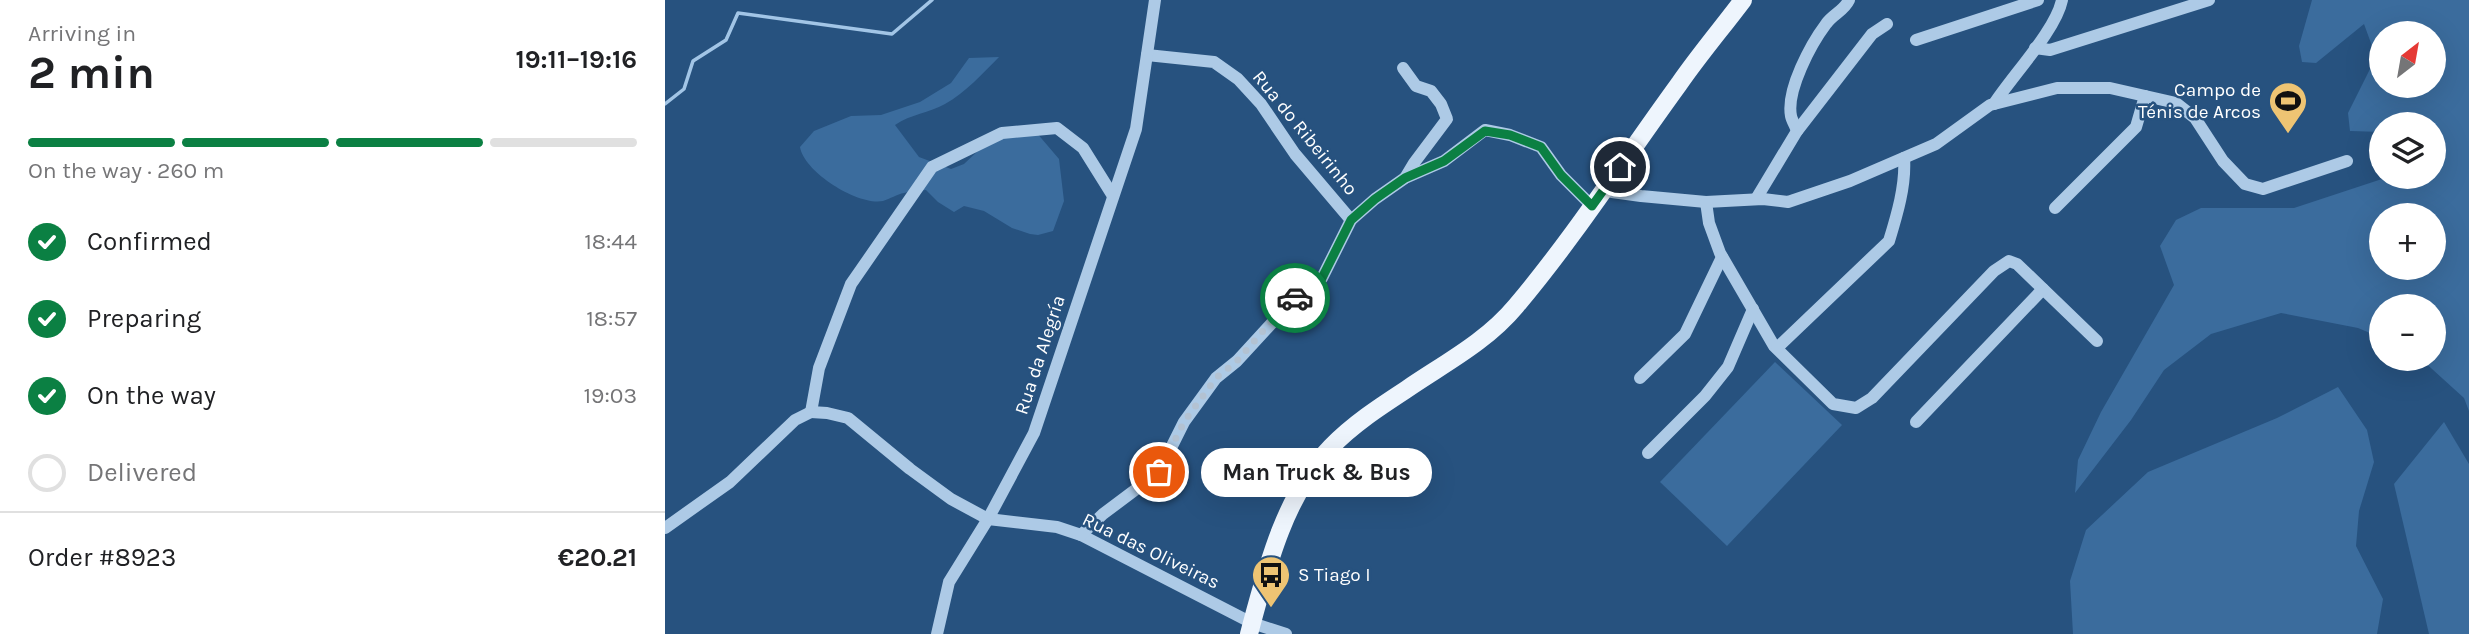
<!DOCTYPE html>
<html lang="en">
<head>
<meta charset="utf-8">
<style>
  :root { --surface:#fff; --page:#f2f2f2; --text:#202124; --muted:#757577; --line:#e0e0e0; --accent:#0b8043 }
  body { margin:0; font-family:Karla,sans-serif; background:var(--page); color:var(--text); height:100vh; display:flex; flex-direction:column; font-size:26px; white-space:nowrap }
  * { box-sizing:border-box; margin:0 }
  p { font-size:23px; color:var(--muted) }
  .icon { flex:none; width:38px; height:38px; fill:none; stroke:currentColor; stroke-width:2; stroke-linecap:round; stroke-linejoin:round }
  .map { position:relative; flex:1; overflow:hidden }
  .side { display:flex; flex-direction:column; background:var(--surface); width:665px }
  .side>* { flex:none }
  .needle { width:46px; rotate:31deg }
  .tools { position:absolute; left:1704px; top:21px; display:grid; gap:14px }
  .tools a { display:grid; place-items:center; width:77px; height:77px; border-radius:50%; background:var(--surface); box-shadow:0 7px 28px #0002; font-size:35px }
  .pin { position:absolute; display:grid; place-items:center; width:60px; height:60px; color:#fff; margin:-30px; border:4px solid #fff; border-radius:50%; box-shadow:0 2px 7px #0007 }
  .courier { position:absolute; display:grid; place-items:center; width:70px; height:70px; margin:-35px; border:5px solid #0b8043; border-radius:50%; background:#fff; color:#222; box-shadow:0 2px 9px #0007 }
  .bubble { position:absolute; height:49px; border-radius:24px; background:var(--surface); box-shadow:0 7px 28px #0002; font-size:23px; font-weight:700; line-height:49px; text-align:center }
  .headline em { font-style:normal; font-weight:700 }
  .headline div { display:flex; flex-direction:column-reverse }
  .headline { display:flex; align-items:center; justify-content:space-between; height:119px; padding:0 28px }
  h1 { font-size:46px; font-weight:700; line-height:52px }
  .bar { display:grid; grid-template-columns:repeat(4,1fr); gap:10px 7px; align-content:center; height:84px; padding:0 28px }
  .bar i { height:9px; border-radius:5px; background:var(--line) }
  .bar .on { background:var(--accent) }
  .bar p { grid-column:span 4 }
  .line { display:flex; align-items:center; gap:18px; padding:0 28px; border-top:2px solid var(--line) }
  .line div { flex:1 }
  ol { padding:0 28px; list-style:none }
  li { display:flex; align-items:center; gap:21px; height:77px }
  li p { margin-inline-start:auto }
  li .icon { padding:7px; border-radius:50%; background:var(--accent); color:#fff; stroke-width:4 }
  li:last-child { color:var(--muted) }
  li i { width:38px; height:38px; border:4px solid var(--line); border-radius:50% }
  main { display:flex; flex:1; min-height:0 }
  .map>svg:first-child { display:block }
  .green { fill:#3b6c9d; fill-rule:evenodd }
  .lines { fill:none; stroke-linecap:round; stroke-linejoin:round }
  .stream { stroke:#a2c5e6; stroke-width:3.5 }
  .minor { stroke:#adcae6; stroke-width:12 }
  .major { stroke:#eef5fd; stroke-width:18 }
  .done { stroke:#b3c2d2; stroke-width:7; stroke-dasharray:0 12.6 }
  .route { stroke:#0b8043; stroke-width:9 }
  .labels { text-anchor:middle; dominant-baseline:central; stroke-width:5; stroke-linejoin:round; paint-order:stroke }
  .poi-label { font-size:19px; fill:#fff; stroke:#27527f; text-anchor:end }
  .street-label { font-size:19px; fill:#fff; stroke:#27527f }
</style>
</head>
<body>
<main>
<section class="side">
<div class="headline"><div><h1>2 min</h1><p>Arriving in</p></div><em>19:11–19:16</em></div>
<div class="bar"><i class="on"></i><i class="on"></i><i class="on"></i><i></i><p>On the way · 260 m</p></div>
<ol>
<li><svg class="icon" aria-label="check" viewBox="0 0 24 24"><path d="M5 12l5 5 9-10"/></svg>Confirmed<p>18:44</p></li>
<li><svg class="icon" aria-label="check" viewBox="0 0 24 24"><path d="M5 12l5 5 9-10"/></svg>Preparing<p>18:57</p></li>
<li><svg class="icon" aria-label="check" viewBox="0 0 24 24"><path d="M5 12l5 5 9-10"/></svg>On the way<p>19:03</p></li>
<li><i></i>Delivered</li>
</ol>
<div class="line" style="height:91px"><div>Order #8923</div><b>€20.21</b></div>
</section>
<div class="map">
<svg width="1804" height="634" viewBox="0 0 1804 634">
  <rect width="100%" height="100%" fill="#27527f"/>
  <g class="green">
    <path d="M1647,0H1804V411L1799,398L1756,359H1769V306H1717V338L1693,328L1616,313L1546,334L1499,370L1466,420L1410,493L1413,460L1436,412L1509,285L1495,246L1511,220L1536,208H1629L1723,177H1769V124H1717V132L1685,131L1683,113L1711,57L1699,24L1651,63L1637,62L1634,46ZM1769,33V86H1717V33ZM1717,215H1769V268H1717Z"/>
    <path d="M334,57C318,73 300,93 280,104C264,113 246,114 230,125L254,157L286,169L299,164L335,130L365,125L394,159L399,201L388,231L373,235L365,234L347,228L319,211L299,206L289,212L273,202L261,190C254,191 246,191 239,193C232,194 225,199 218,201C193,206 139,172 135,147L149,131L186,116L216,115L255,102L286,83L304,58Z"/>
    <polygon points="1110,362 1177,425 1062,546 995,482"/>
    <polygon points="1673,387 1702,430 1709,462 1694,511 1691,546 1718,599 1712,634 1408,634 1405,581 1421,530 1483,472 1612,418"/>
    <polygon points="1779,422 1804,464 1804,634 1764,634 1729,484"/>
  </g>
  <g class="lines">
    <polyline class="stream" points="0,104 19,89 28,61 61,40 73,13 227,34 267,0"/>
    <g class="minor">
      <polyline points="1251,40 1373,0"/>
      <polyline points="1370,48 1385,50 1544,0"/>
      <polyline points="482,55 549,62 573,79 596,104 630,154 686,220"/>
      <polyline points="738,68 751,86 766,91 776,104 782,119 749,163 740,178"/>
      <path d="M1329,104C1347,76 1391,30 1397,0"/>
      <path d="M1132,131C1131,127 1127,121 1126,116C1121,90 1146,44 1161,24C1168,14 1179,11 1184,0"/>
      <polyline points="940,189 947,192 976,196 1041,202 1098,199 1123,202 1185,181 1271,144 1325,105 1392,88 1445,88 1511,103 1530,118 1558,161 1580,184 1598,189 1682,161"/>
      <polyline points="1091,199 1132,131 1207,34 1222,24"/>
      <polyline points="1041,202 1044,223 1055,253 1109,346 1168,404 1191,408 1207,398 1329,271 1344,261 1352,264 1432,341"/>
      <polyline points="1390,208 1471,127 1480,96"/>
      <path d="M1112,348L1224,241C1232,215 1241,185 1239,158"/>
      <polyline points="975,378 1020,334 1057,257"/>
      <polyline points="146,412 162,413 183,418 245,469 286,499 323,519 392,527 416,535 587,623 621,634"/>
      <polyline points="146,412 154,368 186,284 267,167 337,133 392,128 418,148 448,196"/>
      <polyline points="1251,422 1378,289"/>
      <polyline points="983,453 1040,396 1063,367 1088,309"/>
      <polyline points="0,528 65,482 130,420 146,412"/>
      <polyline points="416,535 438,514 494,472 519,422 551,378 572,361 630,298 657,278 686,220 710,199 740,178 779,161 820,130 845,135 876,147 896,175 927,206"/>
      <polyline points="272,634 284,582 323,519 369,433 471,129 490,0"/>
    </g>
    <path class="major" d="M584,634C601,570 619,496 666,447C688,424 716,406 742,389C780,363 821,342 851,306C910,236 960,158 1014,84C1034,55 1057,28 1078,0"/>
  </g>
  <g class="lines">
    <polyline class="done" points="494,472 519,422 551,378 572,361 610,317 630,298"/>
    <polyline class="route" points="630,298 657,278 686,220 710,199 740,178 779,161 820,131 845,135 876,147 896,175 927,206 955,167"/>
  </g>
  <defs>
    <symbol id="stadium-pin" viewBox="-11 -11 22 30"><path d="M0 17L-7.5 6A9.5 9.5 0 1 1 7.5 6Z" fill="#eec473" stroke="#27527f"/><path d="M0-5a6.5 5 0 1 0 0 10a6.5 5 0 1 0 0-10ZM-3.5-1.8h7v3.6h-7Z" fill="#111"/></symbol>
    <symbol id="bus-pin" viewBox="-11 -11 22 30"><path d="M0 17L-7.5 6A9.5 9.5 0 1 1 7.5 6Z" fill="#eec473" stroke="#27527f"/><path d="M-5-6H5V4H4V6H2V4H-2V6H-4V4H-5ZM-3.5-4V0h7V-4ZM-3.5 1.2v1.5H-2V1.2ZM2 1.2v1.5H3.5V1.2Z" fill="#111"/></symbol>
  </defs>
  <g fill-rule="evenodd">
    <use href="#stadium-pin" x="1601" y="79" width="44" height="60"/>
    <use href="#bus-pin" x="584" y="553" width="44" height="60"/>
  </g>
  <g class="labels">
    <g class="poi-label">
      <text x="1596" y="90">Campo de<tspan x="1596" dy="22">Ténis de Arcos</tspan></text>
      <text x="633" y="575" text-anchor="start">S Tiago I</text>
    </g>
    <g class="street-label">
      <text transform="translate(640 133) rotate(51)">Rua do Ribeirinho</text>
      <text transform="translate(375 355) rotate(-72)">Rua da Alegría</text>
      <text transform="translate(486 551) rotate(26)">Rua das Oliveiras</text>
    </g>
  </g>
</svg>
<div class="tools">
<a><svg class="needle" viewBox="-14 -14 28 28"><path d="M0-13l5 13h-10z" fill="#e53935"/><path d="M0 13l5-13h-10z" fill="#757577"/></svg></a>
<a><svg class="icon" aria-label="layers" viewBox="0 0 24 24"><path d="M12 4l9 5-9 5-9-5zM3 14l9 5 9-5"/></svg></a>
<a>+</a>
<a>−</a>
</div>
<div class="pin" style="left:494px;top:472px;background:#ea580c"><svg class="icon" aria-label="bag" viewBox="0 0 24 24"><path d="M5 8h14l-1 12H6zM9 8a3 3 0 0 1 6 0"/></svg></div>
<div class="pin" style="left:955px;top:167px;background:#1f2937"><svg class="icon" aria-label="home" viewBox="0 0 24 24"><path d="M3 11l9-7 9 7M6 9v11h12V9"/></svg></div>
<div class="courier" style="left:630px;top:298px"><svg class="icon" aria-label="car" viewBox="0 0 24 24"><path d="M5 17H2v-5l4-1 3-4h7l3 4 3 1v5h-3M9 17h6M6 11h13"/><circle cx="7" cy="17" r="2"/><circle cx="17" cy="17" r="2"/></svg></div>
<div class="bubble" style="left:536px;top:448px;width:231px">Man Truck &amp; Bus</div>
</div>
</main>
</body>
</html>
